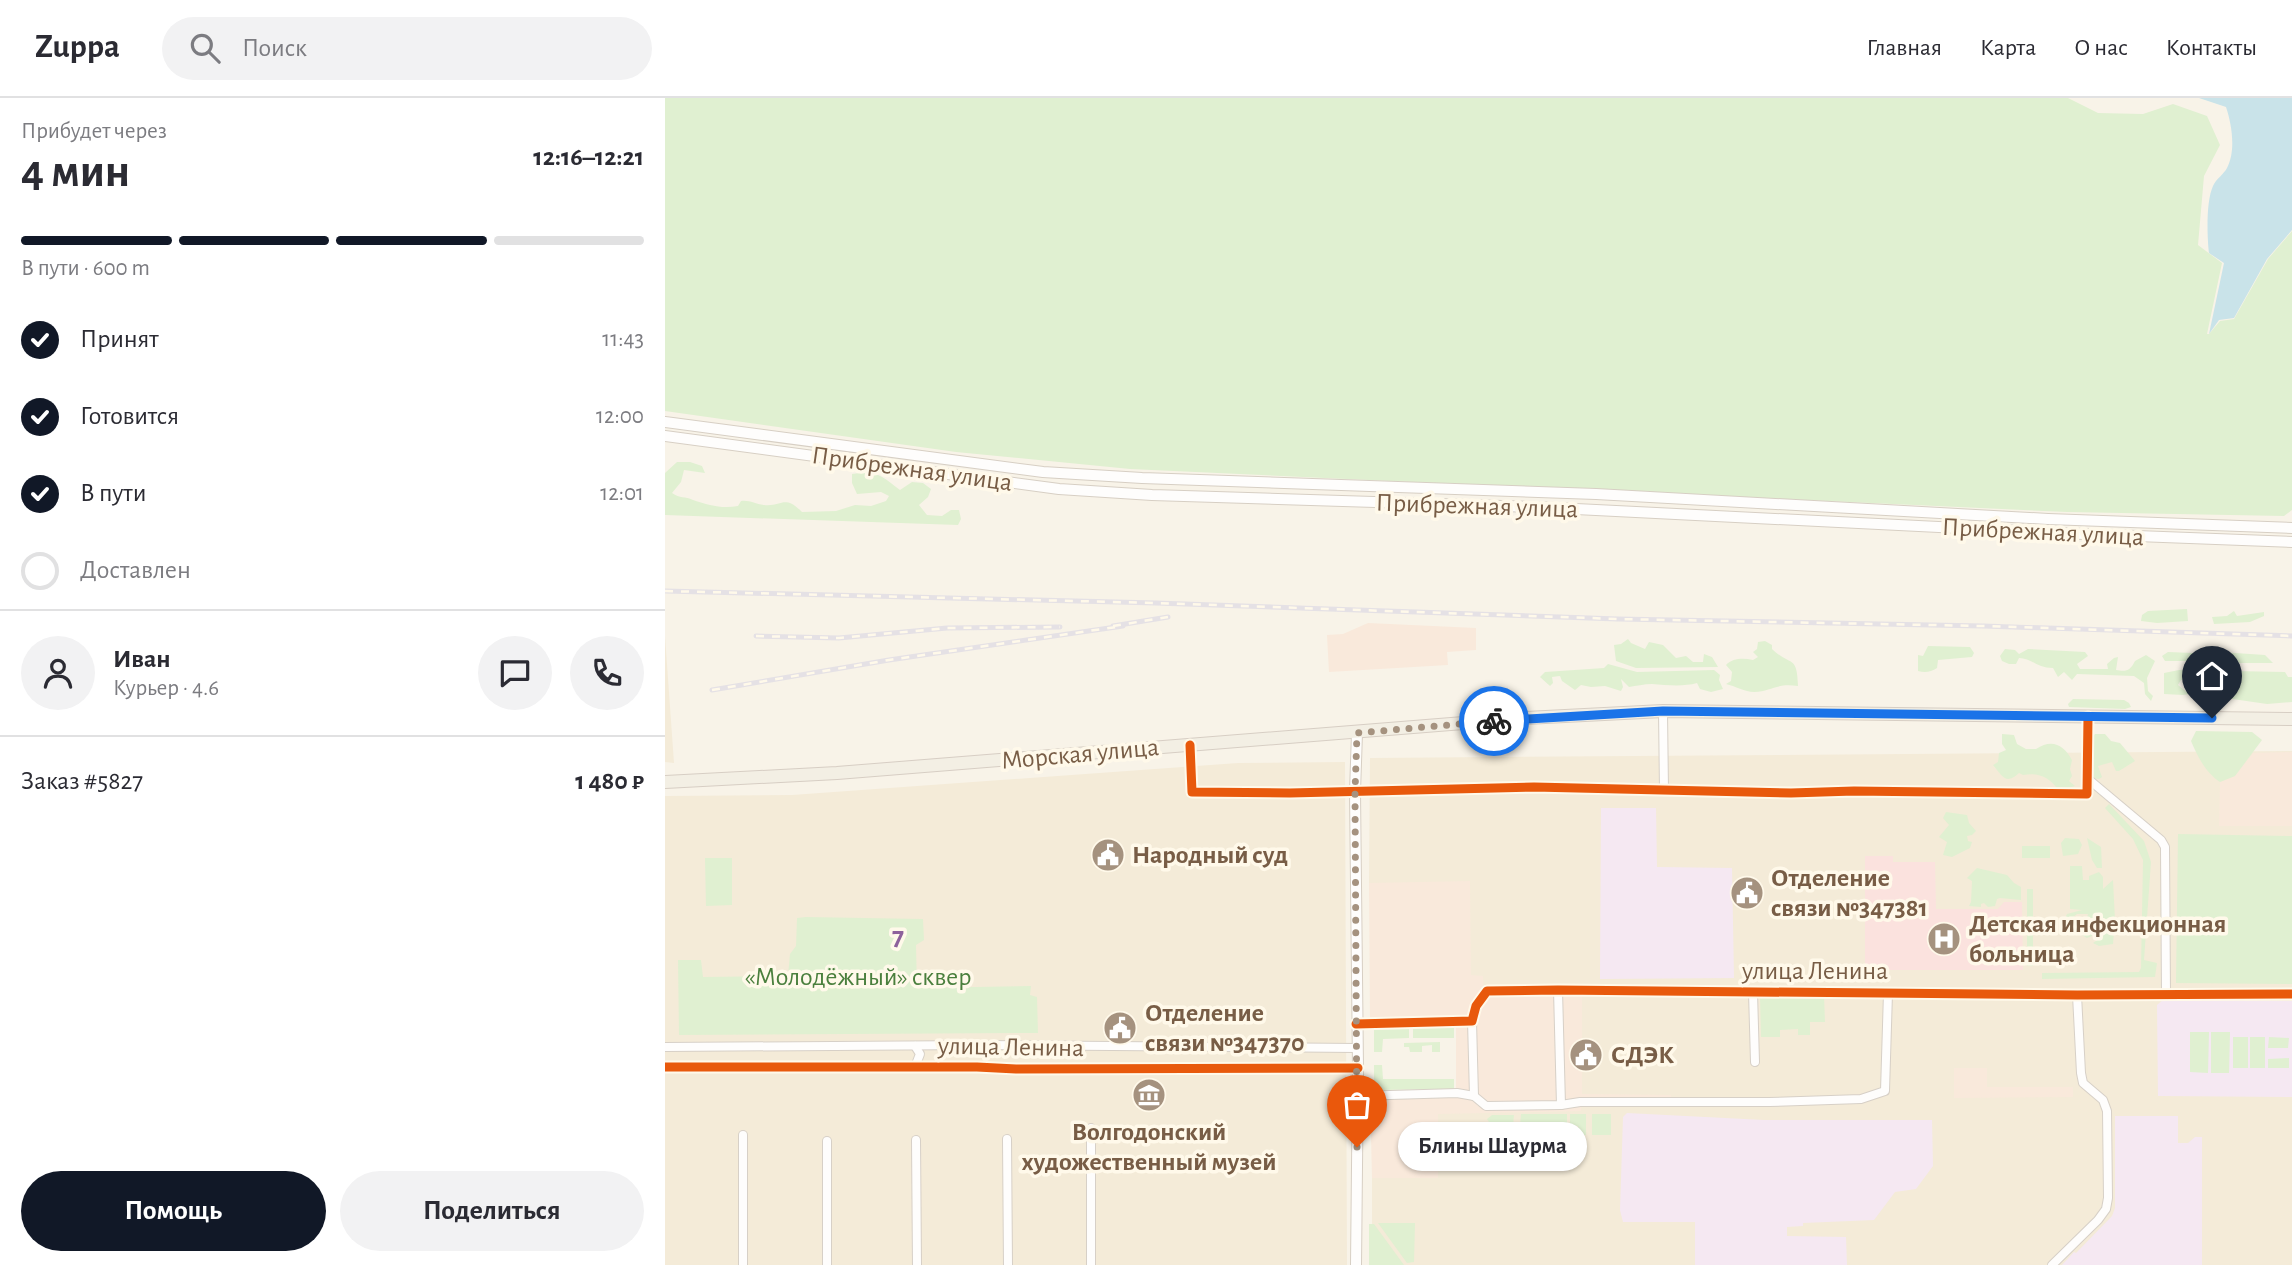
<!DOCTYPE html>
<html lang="ru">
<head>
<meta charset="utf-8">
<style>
  :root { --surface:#fff; --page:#f2f2f3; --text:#2b2b33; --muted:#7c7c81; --line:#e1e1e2; --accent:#111827 }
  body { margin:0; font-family:"Alegreya Sans",sans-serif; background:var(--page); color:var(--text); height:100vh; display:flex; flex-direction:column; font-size:26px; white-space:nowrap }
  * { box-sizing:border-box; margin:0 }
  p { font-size:23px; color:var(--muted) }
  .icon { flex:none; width:38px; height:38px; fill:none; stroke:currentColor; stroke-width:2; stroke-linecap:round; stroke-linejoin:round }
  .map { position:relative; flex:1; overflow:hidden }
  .drawer { display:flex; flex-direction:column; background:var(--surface); width:665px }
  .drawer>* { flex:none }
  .pin { position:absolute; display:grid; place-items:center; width:60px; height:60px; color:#fff; margin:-72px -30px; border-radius:50% 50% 50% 0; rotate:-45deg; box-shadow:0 0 7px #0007 }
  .pin .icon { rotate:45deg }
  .courier { position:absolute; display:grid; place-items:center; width:70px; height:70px; margin:-35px; border:5px solid #1a73e8; border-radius:50%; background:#fff; color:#222; box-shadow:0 2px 9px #0007 }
  .bubble { position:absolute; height:49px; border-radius:24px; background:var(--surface); box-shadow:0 2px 5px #0004; font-size:23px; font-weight:600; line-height:49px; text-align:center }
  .headline em { font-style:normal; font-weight:600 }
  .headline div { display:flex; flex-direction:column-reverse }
  .headline { display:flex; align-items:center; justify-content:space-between; height:119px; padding:0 21px }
  h1 { font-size:46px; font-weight:600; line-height:52px }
  .bar { display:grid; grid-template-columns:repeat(4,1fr); gap:10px 7px; align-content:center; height:84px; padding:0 21px }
  .bar i { height:9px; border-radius:5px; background:var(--line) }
  .bar .current { background:var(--accent) }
  .bar p { grid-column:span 4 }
  .line { display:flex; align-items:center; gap:18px; padding:0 21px; border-top:2px solid var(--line) }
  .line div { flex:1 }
  .round { display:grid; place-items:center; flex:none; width:74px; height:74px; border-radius:37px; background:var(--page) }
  ol { padding:0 21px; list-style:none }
  li { display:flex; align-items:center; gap:21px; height:77px }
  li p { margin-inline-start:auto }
  li .icon { padding:7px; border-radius:50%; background:var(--accent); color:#fff; stroke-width:4 }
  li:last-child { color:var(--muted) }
  li i { width:38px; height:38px; border:4px solid var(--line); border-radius:50% }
  .primary-button { display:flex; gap:14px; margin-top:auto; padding:14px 21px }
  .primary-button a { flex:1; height:80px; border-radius:42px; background:var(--accent); color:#fff; font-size:28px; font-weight:600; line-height:80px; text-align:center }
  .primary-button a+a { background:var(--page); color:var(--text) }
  header { display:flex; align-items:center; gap:42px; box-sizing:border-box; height:98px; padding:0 35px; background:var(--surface); border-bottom:2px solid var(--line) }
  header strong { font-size:33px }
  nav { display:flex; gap:38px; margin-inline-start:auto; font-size:24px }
  .search { width:490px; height:63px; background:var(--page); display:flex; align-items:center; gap:18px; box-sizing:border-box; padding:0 24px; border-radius:38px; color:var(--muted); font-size:26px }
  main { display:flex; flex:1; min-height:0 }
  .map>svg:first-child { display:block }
  .residential { fill:#f4ebd8 }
  .commercial { fill:#f9e9db }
  .education { fill:#f5e8f2 }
  .medical { fill:#fbe2de }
  .green { fill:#e0f0d1 }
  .water { fill:#c9e3e9 }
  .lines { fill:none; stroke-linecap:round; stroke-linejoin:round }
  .street-casing { stroke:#d7d0c7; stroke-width:10 }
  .secondary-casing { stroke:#d7cfc4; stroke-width:12 }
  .primary-casing { stroke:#d7cec4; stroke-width:14 }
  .street { stroke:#fefdfc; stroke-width:8 }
  .secondary { stroke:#fefdfc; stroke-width:10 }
  .primary { stroke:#f3efe4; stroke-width:12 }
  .rail-casing { stroke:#e5e1e5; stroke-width:5 }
  .rail { stroke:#fff9ea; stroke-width:2.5; stroke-dasharray:8; stroke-linecap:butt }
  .cycleway-casing { stroke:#fff9ea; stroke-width:13 }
  .cycleway { stroke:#e8590c; stroke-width:9 }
  .done { stroke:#a5927f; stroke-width:7; stroke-dasharray:0 12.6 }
  .route { stroke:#1a73e8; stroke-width:9 }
  .labels { text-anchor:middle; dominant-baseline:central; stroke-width:7; stroke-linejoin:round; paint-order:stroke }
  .street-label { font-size:26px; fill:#785d46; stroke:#fff9ea }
  .poi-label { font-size:26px; font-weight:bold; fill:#785d46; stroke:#fff9ea; text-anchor:start }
  .park-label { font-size:26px; fill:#4a7f3d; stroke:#fff9ea }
  .neighbourhood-label { font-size:28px; font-weight:bold; fill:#8e619c; stroke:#fff9ea }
</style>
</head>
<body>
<header>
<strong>Zuppa</strong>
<div class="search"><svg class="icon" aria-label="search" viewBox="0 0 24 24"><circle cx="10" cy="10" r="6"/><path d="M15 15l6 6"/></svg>Поиск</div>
<nav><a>Главная</a><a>Карта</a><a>О нас</a><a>Контакты</a></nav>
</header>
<main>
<section class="drawer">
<div class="headline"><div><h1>4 мин</h1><p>Прибудет через</p></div><em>12:16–12:21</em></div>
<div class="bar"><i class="current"></i><i class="current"></i><i class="current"></i><i></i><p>В пути · 600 m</p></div>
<ol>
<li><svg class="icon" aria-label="check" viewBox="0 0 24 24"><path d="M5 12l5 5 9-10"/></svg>Принят<p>11:43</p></li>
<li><svg class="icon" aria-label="check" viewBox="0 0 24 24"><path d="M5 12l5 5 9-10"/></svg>Готовится<p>12:00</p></li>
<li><svg class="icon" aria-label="check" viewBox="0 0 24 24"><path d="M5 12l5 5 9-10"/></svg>В пути<p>12:01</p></li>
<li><i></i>Доставлен</li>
</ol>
<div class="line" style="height:126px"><a class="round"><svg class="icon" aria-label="person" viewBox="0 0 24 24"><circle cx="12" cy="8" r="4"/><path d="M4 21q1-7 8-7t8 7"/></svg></a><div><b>Иван</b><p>Курьер · 4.6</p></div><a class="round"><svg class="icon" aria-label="chat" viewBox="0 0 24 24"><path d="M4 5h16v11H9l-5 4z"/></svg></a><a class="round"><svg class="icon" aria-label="phone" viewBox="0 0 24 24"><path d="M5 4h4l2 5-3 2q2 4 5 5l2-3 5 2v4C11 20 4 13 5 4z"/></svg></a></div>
<div class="line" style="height:91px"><div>Заказ #5827</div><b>1 480 ₽</b></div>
<div class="primary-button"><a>Помощь</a><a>Поделиться</a></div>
</section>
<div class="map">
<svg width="1627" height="1167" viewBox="0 0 1627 1167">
  <rect width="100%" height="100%" fill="#f8f3e8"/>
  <g class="residential">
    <polygon points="0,538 9,665 0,664"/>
    <polygon points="1627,653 1627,1167 707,1167 707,1080 773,1080 773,1016 917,898 819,900 806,878 704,785 705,660"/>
    <polygon points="680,664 682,1167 0,1167 0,698 127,697 573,665"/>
  </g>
  <g class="commercial">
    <polygon points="703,525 811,530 811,552 782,554 783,567 664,574 662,537 678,536"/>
    <polygon points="1627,654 1627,728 1554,728 1555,684 1570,678 1588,655"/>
    <polygon points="805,783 806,877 818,878 819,899 917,898 917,996 1006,997 1006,1003 916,1003 916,1013 773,1016 773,1080 707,1080 705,996 791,994 791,922 705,923 704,785"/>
    <polygon points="1289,970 1322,970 1322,989 1408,989 1408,999 1289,1000"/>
  </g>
  <g class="education">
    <polygon points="936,710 991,710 992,769 1067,770 1069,880 935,881"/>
    <polygon points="1498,902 1627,903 1627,999 1493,998 1492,907"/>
    <polygon points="962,1015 1099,1022 1267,1022 1268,1068 1251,1091 1230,1094 1209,1122 1138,1125 1138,1128 1122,1129 1122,1138 1181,1139 1182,1167 1030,1167 1030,1124 958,1124 955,1112 958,1019"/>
    <polygon points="1450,1018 1513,1018 1513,1045 1523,1045 1530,1039 1537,1039 1537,1167 1397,1167 1409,1154 1411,1155 1447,1118 1450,1110"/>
  </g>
  <polygon class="medical" points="1200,758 1228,758 1228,764 1270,764 1271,811 1333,811 1339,804 1357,804 1358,872 1200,872"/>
  <g class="green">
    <polygon points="0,0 1403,0 1433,15 1478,16 1508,6 1542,18 1555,47 1539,78 1533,147 1557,165 1542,236 1544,236 1555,223 1569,221 1603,161 1627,133 1627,412 1619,418 1402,414 465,371 291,354 0,313"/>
    <path d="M12,364H25L37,368L40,375L19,372L16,384L7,395C15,401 20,398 28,402C44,407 56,411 73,408L76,403C85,402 90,406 99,407C117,409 119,396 137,414L171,413L190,407L206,408L221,403L224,398L216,394L192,396L187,385V376C211,371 217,378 235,392L247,384L258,385L266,391L263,399L254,407L262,417L277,418L286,412H294L296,421L293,427L0,417V375Z"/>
    <polygon points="1522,511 1523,523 1492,525 1476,523 1477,517 1483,513"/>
    <polygon points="1569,513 1572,518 1599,514 1599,518 1585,524 1549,526 1547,519 1562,518"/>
    <polygon points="963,541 966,545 980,551 984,544 998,547 1011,560 1021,558 1028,564 1038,564 1039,556 1047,559 1053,569 971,570 951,563 949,547 956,546"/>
    <path d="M1100,543L1107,547V551C1126,569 1132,556 1133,588C1111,585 1107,593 1089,594C1080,594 1070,588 1061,586L1066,583L1067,574L1061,567C1068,560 1078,560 1088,562L1093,559L1088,554L1092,551L1093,544Z"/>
    <path d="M1263,548L1305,549L1309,555L1307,559L1273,562L1272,570C1266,574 1260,575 1253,573V557L1258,558Z"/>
    <path d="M1340,551L1350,552L1354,556L1363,551L1420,554L1423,558L1412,566L1415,571H1443L1442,566L1449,560L1453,559L1451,572C1461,574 1465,573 1470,563L1481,557L1490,563L1482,580L1483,593L1488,598L1486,603L1480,596L1479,585L1469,578L1412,576L1407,582L1399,574L1393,579L1388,570C1372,570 1366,560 1354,560L1351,566H1344L1337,563L1335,558Z"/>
    <polygon points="1503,554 1528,555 1532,563 1500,563 1497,558"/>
    <polygon points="1555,554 1600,557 1608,565 1549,565 1544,561 1546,558 1553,558"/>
    <path d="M943,566L972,574L1049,572L1055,577L1054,582L1058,591L1046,594L1035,591L1032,585C1018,589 1001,587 987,586C979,586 971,588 964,589L956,581L958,589L956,593L940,588L926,589L916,587L910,592L897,583L895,578L887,579L888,585L885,588L875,579L880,574L939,570Z"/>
    <polygon points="1514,572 1620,574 1623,579 1627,579 1627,604 1602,606 1540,597 1533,583 1516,582 1513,587 1524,596 1518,597 1499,596 1499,575"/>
    <polygon points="1408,601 1459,602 1464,605 1466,609 1460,611 1404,609 1403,606"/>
    <path d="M1531,633L1587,634L1597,642L1570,678L1555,684C1540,674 1533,659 1526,643Z"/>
    <path d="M1337,636L1349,637L1352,646L1361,651H1371C1387,640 1399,647 1407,662L1405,671L1407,678L1404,683L1410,688L1394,693C1385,679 1373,674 1358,677L1354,675C1341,687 1338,679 1328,667L1333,664L1334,655L1341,652L1337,646Z"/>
    <polygon points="1430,636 1440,636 1446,643 1455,645 1470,663 1454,673 1451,673 1447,664 1433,668 1437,679 1434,681 1424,680 1426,640"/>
    <polygon points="1444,706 1479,743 1486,764 1479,862 1492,865 1490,879 1377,881 1377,875 1474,874 1476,870 1478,762 1468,741 1440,710"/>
    <polygon points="1281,714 1302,717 1304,725 1311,733 1307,737 1302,738 1303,743 1307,744 1305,750 1287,759 1278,757 1282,744 1274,739 1284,727 1278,720"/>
    <polygon points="1513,736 1627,738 1627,886 1511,885"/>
    <polygon points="1400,740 1414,741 1417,747 1413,756 1398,758 1396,745"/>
    <polygon points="1422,740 1436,749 1437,770 1432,770 1427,762"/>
    <rect x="1357" y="748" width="28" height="12"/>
    <polygon points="67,760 67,807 41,808 40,760"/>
    <polygon points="1405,768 1417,768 1418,782 1424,782 1424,778 1434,774 1438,779 1438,791 1448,782 1450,822 1448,846 1434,848 1428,845 1434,841 1434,831 1437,826 1436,824 1421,824 1423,816 1412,816 1408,819 1408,826 1405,829 1408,832 1426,833 1427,838 1422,840 1417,837 1404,836 1397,826 1402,816 1417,812 1405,811"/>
    <polygon points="1312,770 1342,777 1349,785 1356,789 1356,802 1335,800 1332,801 1330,808 1323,809 1319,805 1316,806 1316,809 1304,808 1306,804 1307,783 1302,780"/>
    <rect x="1362" y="791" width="6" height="77"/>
    <polygon points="141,819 258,821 259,842 251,847 252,890 366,888 365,897 372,899 373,935 14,937 13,862 36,862 38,879 123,878 125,856 131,848 132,820"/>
    <polygon points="1159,897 1160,924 1145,924 1145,937 1133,937 1133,931 1115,932 1115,939 1096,939 1095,899"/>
    <polygon points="789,926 789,940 748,940 748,927"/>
    <polygon points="709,927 744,927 744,940 718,941 717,954 709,954"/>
    <polygon points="1525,934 1544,934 1543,975 1525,974"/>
    <polygon points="1546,934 1565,934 1564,975 1546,975"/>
    <rect x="1568" y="939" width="15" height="31"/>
    <rect x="1585" y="939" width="15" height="31"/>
    <polygon points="1604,939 1624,940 1623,950 1603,950"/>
    <polygon points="775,944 775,954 767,954 767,947 757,948 757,954 745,954 744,949 739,949 739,945"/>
    <polygon points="1624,960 1624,970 1603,970 1603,961"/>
    <polygon points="709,967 717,967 718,981 789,981 789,991 709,992"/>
    <polygon points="856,1016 902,1016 902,1028 855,1028"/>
    <polygon points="905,1016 921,1016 921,1037 913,1037 913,1028 905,1028"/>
    <rect x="927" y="1016" width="19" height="21"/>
    <polygon points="827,1017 849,1017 848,1028 840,1029 840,1036 832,1036 822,1021"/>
    <polygon points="713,1125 750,1125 749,1164 742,1165"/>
    <polygon points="704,1126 709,1126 739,1167 704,1167"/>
  </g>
  <path class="water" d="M1534,0H1627V132L1602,161L1569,220L1554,222L1544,236L1559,165L1544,155C1542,138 1541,103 1548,88C1551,81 1559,76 1562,70C1571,53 1567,27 1561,9Z"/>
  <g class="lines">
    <defs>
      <g id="street">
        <polyline points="998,613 999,693"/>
        <polyline points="525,647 527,694 625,695 869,689 1126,695 1189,693 1422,696 1423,619"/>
        <polyline points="1422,680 1496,742 1500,749 1501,897"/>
        <polyline points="893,892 896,1007"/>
        <polyline points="1088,894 1090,964"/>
        <polyline points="807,923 809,998"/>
        <polyline points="691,926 807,923 811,908 822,893 893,892 1412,897 1627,896"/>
        <polyline points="250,948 255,956 250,969"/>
        <polyline points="0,949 312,947 692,950"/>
        <polyline points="0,969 312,969 351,971 693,970"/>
        <polyline points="692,998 792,995 809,998 821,1008 896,1007 915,1004 1104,1004 1196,1001 1220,993 1223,895"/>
        <polyline points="426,1030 426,1167"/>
        <polyline points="78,1037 78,1167"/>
        <polyline points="342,1041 343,1167"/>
        <polyline points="251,1042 252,1167"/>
        <polyline points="162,1043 162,1167"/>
        <polyline points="1387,1167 1433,1122 1441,1111 1443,1100 1442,1013 1438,1002 1418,985 1416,975 1412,897"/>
      </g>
      <g id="secondary">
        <polyline points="0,324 378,374 477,380 931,396 1383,421 1627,430"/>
        <polyline points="0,338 394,391 487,397 871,409 1393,435 1627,444"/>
        <polyline points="691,1167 693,970 690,694 692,635"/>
      </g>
      <polyline id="primary" points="0,684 172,675 861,620 998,613 1627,621"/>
    </defs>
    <use href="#street" class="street-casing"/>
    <use href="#secondary" class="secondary-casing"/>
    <use href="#primary" class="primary-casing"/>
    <use href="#street" class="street"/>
    <use href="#secondary" class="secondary"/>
    <use href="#primary" class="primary"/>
    <defs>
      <g id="rail">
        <polyline points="0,493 491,505 953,521 1318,528 1627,538"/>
        <polyline points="448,528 503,519"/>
        <polyline points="91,538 174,540 282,530 395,529"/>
        <polyline points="47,592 224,562 458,528"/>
      </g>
    </defs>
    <use href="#rail" class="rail-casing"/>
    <use href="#rail" class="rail"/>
    <defs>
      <g id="cycleway">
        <polyline points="525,647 527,694 625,695 869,689 1126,695 1189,693 1422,696 1423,619"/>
        <polyline points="691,926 807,923 811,908 822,893 893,892 1412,897 1627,896"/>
        <polyline points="0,969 312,969 351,971 693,970"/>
      </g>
    </defs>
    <use href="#cycleway" class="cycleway-casing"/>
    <use href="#cycleway" class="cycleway"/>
  </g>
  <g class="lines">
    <polyline class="done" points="692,1049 690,694 692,635 829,623"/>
    <polyline class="route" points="829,623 998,613 1547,620"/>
  </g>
  <defs>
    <symbol id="civic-disc" viewBox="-11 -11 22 22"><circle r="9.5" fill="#a5927f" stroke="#fff9ea"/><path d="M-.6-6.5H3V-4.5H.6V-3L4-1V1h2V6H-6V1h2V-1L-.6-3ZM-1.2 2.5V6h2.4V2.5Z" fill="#fff"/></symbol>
    <symbol id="hospital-disc" viewBox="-11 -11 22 22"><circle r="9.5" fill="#a5927f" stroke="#fff9ea"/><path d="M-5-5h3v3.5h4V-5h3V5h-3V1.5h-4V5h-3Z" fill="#fff"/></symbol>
    <symbol id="museum-disc" viewBox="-11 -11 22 22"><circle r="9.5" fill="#a5927f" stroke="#fff9ea"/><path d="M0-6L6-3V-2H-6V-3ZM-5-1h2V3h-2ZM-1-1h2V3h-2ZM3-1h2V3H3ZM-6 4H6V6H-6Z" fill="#fff"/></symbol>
  </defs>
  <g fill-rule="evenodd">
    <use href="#civic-disc" x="424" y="738" width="38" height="38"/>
    <use href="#civic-disc" x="1063" y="776" width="38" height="38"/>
    <use href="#hospital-disc" x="1260" y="822" width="38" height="38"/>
    <use href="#civic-disc" x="436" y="911" width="38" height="38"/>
    <use href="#civic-disc" x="902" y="938" width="38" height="38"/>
    <use href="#museum-disc" x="465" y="978" width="38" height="38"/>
  </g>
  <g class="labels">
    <g class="street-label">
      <text transform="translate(247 371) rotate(8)">Прибрежная улица</text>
      <text transform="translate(812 408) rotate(2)">Прибрежная улица</text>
      <text transform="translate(1378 434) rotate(3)">Прибрежная улица</text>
      <text transform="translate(415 656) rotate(-5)">Морская улица</text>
      <text x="1150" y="873">улица Ленина</text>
      <text transform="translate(346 949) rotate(1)">улица Ленина</text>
    </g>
    <g class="poi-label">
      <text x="467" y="757">Народный суд</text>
      <text x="1106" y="780">Отделение<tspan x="1106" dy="30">связи №347381</tspan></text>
      <text x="1304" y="826">Детская инфекционная<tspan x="1304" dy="30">больница</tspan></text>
      <text x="480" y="915">Отделение<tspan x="480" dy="30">связи №347370</tspan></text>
      <text x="946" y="957">СДЭК</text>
      <text x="484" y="1034" text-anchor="middle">Волгодонский<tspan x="484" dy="30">художественный музей</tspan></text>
    </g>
    <g class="park-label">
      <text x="193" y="879">«Молодёжный» сквер</text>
    </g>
    <g class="neighbourhood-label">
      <text x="233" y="839">7</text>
    </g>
  </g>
</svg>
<div class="pin" style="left:692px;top:1049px;background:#ea580c"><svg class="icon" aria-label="bag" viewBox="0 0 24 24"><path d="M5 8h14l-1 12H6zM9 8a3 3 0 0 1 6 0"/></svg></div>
<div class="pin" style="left:1547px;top:620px;background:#1f2937"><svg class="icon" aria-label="home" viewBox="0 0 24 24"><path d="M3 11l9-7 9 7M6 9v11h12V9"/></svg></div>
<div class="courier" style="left:829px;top:623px"><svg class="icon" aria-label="bike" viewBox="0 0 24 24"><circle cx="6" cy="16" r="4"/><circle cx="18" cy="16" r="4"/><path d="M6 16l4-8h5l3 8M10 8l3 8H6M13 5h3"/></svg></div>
<div class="bubble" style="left:733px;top:1024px;width:189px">Блины Шаурма</div>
</div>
</main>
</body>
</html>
